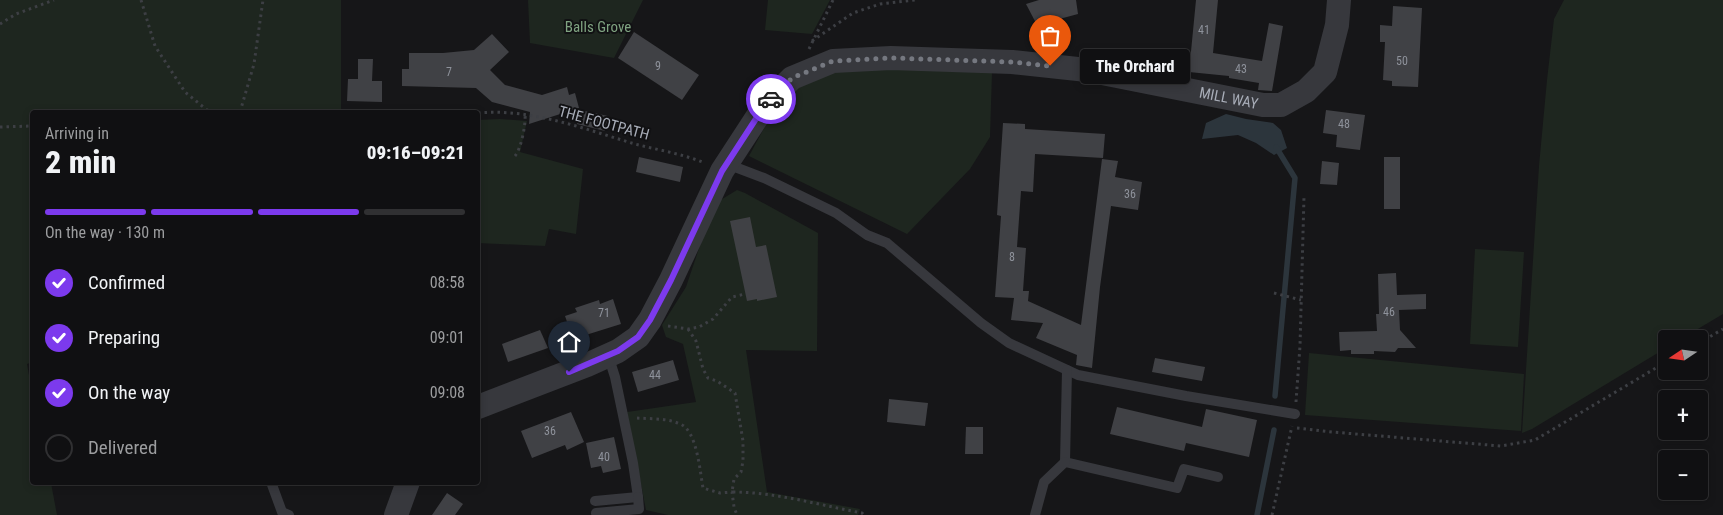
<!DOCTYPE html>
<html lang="en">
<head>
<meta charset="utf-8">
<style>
  :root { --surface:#101012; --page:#1e1e20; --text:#f1f3f6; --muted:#9c9d9f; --line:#303032; --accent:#7c3aed }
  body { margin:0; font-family:"Roboto Condensed",sans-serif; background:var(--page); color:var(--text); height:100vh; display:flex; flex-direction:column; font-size:19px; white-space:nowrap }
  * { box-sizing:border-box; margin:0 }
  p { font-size:16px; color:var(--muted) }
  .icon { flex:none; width:28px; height:28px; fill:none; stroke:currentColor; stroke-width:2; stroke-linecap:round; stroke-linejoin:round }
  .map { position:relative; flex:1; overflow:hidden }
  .side { position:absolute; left:30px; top:110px; width:450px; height:375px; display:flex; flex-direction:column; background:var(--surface); border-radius:5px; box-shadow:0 2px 8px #0003,0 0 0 1px var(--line) }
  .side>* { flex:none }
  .needle { width:32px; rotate:257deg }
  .tools { position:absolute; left:1658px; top:330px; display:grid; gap:10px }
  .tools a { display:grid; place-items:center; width:50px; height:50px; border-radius:5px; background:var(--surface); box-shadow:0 2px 8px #0003,0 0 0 1px var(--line); font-size:25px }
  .pin { position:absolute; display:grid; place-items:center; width:42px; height:42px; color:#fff; margin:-51px -21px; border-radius:50% 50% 50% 0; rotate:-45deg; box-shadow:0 0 5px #0007 }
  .pin .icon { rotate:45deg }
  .courier { position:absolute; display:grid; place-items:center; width:50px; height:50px; margin:-25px; border:4px solid #7c3aed; border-radius:50%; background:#fff; color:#222; box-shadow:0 1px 6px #0007 }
  .bubble { position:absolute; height:35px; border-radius:5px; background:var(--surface); box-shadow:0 2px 8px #0003,0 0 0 1px var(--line); font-size:16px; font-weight:800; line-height:35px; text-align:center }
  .summary em { font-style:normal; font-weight:800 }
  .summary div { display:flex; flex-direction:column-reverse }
  .summary { display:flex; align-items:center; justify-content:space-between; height:85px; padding:0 15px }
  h1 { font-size:32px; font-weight:800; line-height:38px }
  .bar { display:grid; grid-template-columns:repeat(4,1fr); gap:8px 5px; align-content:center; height:60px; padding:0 15px }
  .bar i { height:6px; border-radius:4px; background:var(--line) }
  .bar .active { background:var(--accent) }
  .bar p { grid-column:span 4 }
  ol { padding:0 15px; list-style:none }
  li { display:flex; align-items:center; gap:15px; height:55px }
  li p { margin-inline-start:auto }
  li .icon { padding:5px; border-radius:50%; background:var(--accent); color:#fff; stroke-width:4 }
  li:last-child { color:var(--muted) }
  li i { width:28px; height:28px; border:2px solid var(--line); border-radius:50% }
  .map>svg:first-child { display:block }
  .green { fill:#1e261f }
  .water { fill:#2c353c }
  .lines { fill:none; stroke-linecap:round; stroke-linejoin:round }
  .stream { stroke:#2c353c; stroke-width:5.5 }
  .building { fill:#404145 }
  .path { stroke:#3d3f44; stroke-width:3; stroke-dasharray:2.5 4; stroke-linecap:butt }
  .service { stroke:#37383d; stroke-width:10 }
  .tertiary { stroke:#37383d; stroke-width:24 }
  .done { stroke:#757880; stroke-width:5; stroke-dasharray:0 9 }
  .route { stroke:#7c3aed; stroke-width:6 }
  .labels { text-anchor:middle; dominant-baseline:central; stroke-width:4; stroke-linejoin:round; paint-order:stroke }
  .number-label { font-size:12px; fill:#8e929b }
  .park-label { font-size:15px; fill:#7fa381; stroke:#111113 }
  .street-label { font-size:15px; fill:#a8adb8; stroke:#111113 }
</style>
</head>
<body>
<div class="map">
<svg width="1723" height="515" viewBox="0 0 1723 515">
  <rect width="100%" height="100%" fill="#161618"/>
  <g class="green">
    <polygon points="0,0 341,0 341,112 32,112 32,362 27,364 32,392 32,482 51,483 57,515 0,515"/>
    <polygon points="528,0 643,0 614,58 530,43"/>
    <polygon points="768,0 830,0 812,34 765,30"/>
    <polygon points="1564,0 1723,0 1723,314 1681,339 1666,339 1666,348 1532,429 1522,433 1539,166 1547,80 1554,19"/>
    <polygon points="848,66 992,72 990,137 970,169 907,234 749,156 769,119 810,75"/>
    <polygon points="500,119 527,121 520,152 583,169 576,234 549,229 545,246 478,243 478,120"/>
    <polygon points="737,190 745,193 818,233 817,351 746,350 767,492 860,509 858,515 668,515 646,510 627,412 696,402 683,344 666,337 662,325 686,287 714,204"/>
    <polygon points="1475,249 1524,252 1518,347 1470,344"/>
    <polygon points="1309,353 1524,374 1521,431 1305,415"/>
  </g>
  <polygon class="water" points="1226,114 1246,119 1273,123 1281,130 1287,148 1274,155 1256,143 1238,135 1202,139 1206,123"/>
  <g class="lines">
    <g class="stream">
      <polyline points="1275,396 1295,178 1276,147"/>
      <polyline points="1257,515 1274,430"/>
    </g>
  </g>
  <g class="building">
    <polygon points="1039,0 1076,0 1078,14 1037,25 1026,4"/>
    <polygon points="1196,0 1218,0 1213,53 1262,61 1269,23 1283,26 1272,91 1258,90 1259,83 1229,78 1229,76 1189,72"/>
    <polygon points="1393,6 1422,8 1418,87 1392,86 1392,81 1383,80 1385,42 1380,42 1380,25 1392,26"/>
    <polygon points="634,32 699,75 682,100 618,58"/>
    <polygon points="492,34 509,52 490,70 505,85 542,95 567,87 569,95 575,93 579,108 529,124 530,112 492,102 476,88 402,86 402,69 409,69 409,53 443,53 474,50"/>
    <polygon points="358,59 373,59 372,81 382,81 382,102 347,101 348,79 358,79"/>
    <polygon points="580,110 608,116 605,131 577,124"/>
    <polygon points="1326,110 1365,115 1360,150 1336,147 1337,135 1323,133"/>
    <polygon points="1003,123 1025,124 1025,129 1105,134 1103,158 1035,154 1033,192 1021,191 1017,247 1026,248 1023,291 1029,291 1028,301 1081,325 1102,159 1118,161 1115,177 1142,182 1138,210 1111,206 1100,287 1092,368 1076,365 1077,355 1036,338 1043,323 1011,320 1014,298 995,297 1001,216 997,215"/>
    <polygon points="639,157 683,167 680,182 636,172"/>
    <rect x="1384" y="157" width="16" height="52"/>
    <polygon points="1322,161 1339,163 1337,185 1320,184"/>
    <polygon points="750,217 756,247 766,245 777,297 757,301 757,299 747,301 730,221"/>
    <polygon points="1396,273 1397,295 1426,294 1426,309 1399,310 1400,330 1416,348 1398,348 1395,352 1374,351 1374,354 1351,354 1351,350 1340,351 1339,332 1377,331 1376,314 1379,314 1378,274"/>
    <polygon points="613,299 621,324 573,339 565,316 577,312 575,308 599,300 600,304"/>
    <polygon points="540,330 548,348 508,362 502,344"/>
    <polygon points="1155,358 1205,367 1202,381 1152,372"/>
    <polygon points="673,360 679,380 638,392 632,372"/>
    <polygon points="889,399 928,403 925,426 887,422"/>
    <polygon points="1117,407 1202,427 1206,409 1257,420 1249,457 1186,443 1184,451 1110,434"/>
    <polygon points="571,412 584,442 567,450 565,445 532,458 521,431"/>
    <polygon points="966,427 983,427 983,454 965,454"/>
    <polygon points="614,437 621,469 603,473 601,466 591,468 586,443"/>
    <polygon points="447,493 463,504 455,515 432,515"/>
  </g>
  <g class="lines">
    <g class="path">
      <polyline points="141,0 155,46 185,92 207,110 214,112"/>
      <polyline points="0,24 16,14 54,0"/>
      <polyline points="812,41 853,13 880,4 915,0"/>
      <polyline points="809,49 833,0"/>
      <polyline points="240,112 254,64 263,0"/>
      <path d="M478,113C531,108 584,129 635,144C658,150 683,154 705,163"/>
      <polyline points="0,127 32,126"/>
      <path d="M515,156C521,149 526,124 525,115"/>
      <polyline points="1274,293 1301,300"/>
      <polyline points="668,326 688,329 699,327 713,319 732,297 745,294"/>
      <path d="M688,329L696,341L703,369L708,378L717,381L735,393L743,441V461L741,472L734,479L732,492C775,492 819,505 862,513L864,515"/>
      <polyline points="1699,343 1723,329"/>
      <polyline points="1296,402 1300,346 1304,196"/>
      <path d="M637,418C651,419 667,418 680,424C697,430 700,472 703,488L720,493L732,492L734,507L737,515"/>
      <polyline points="1297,428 1332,432 1501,446 1535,440 1666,362"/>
      <polyline points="1272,515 1292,426"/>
    </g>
    <g class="service">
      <polyline points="727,164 764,178 836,213 867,235 887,243 981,323 1009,343 1078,375 1186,396 1295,414"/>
      <polyline points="1067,370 1065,462 1177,488 1184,469 1218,477"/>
      <polyline points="271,482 282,512 289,515"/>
      <polyline points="595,501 638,497 633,463 615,377 608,355"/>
      <polyline points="596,513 639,509 638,497"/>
      <polyline points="1035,515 1044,482 1065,462"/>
    </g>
    <g class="tertiary">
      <path id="s1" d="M478,407L587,365L618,351L638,337L650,320L671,280L722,171L765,105L792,78L833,61L891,58L1012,62L1087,70L1263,105H1281L1306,91L1325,72L1337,25L1339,0"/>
      <polyline points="396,515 408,482"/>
    </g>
  </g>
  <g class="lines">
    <polyline class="done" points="771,99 792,78 833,61 892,58 1012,62 1050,66"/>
    <polyline class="route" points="569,372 618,351 638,337 650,320 671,280 722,171 765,105 771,99"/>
  </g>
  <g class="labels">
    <g class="number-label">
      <text x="1204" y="30">41</text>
      <text x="1402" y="61">50</text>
      <text x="658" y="66">9</text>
      <text x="1241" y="69">43</text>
      <text x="449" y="72">7</text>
      <text x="1344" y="124">48</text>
      <text x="1130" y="194">36</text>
      <text x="1012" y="257">8</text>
      <text x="1389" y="312">46</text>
      <text x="604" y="313">71</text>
      <text x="655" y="375">44</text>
      <text x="550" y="431">36</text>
      <text x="604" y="457">40</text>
    </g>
    <g class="park-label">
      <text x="598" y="27">Balls Grove</text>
    </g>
    <g class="street-label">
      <text stroke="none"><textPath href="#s1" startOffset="922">MILL WAY</textPath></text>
      <text transform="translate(604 123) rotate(15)">THE FOOTPATH</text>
    </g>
  </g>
</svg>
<div class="tools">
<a><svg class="needle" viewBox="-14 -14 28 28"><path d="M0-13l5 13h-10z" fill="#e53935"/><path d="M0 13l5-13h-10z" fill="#9c9d9f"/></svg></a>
<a>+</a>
<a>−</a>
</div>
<div class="pin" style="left:1050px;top:66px;background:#ea580c"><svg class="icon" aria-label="bag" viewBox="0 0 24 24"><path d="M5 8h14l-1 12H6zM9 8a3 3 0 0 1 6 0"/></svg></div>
<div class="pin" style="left:569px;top:372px;background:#1f2937"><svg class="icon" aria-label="home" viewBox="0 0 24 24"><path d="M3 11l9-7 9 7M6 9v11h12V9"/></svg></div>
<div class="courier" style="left:771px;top:99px"><svg class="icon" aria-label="car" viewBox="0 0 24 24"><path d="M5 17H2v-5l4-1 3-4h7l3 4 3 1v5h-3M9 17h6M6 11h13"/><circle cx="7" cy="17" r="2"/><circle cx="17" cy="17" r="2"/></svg></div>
<div class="bubble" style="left:1080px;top:49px;width:110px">The Orchard</div>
<section class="side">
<div class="summary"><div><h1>2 min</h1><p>Arriving in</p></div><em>09:16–09:21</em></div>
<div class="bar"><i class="active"></i><i class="active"></i><i class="active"></i><i></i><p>On the way · 130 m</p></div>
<ol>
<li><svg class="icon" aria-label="check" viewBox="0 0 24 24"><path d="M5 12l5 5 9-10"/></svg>Confirmed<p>08:58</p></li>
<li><svg class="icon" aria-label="check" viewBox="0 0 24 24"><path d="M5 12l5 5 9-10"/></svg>Preparing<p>09:01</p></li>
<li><svg class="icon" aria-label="check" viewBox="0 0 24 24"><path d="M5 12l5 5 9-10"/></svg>On the way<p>09:08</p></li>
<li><i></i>Delivered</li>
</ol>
</section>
</div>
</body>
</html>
